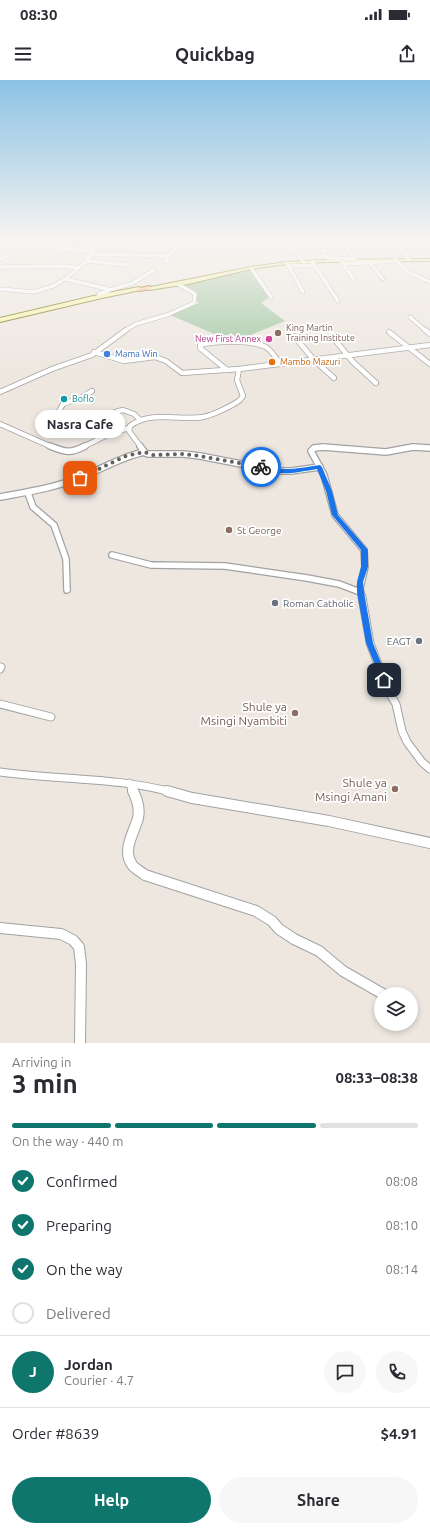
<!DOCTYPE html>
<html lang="en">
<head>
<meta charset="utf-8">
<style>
  :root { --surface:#fff; --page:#f7f7f7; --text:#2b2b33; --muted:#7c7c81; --line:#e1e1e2; --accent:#0f766e }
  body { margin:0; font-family:Ubuntu,sans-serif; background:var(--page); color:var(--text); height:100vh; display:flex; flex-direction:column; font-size:15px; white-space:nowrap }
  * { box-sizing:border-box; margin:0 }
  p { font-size:13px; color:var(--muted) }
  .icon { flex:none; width:22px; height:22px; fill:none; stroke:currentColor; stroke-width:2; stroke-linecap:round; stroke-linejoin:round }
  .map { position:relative; height:963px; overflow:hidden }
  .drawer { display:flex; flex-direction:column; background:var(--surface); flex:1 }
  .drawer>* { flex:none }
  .fabs { position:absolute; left:374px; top:907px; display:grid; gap:8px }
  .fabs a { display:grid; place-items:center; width:44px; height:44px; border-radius:50%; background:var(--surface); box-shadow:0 2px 6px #0003; font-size:20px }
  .pin { position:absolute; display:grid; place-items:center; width:34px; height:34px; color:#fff; margin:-17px; border-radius:8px; box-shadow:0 2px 6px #0006 }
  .courier { position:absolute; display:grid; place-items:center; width:40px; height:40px; margin:-20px; border:3px solid #1a73e8; border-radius:50%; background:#fff; color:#222; box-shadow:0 1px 5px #0007 }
  .bubble { position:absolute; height:28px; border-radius:14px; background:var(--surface); box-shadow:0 2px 6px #0003; font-size:13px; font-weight:700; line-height:28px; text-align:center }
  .head em { font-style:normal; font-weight:700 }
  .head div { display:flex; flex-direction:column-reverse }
  .head { display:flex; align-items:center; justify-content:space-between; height:68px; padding:0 12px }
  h1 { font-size:26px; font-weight:700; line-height:30px }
  .bar { display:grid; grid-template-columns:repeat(4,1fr); gap:6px 4px; align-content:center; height:48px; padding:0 12px }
  .bar i { height:5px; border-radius:3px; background:var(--line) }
  .bar .on { background:var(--accent) }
  .bar p { grid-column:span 4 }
  .line { display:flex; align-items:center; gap:10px; padding:0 12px; border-top:1px solid var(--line) }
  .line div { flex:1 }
  .round { display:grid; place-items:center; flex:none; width:42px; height:42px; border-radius:21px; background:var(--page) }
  ol { padding:0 12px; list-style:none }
  li { display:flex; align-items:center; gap:12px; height:44px }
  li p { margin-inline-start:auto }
  li .icon { padding:4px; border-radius:50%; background:var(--accent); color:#fff; stroke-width:4 }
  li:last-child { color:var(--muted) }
  li i { width:22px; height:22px; border:2px solid var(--line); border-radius:50% }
  .action { display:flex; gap:8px; margin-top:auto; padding:8px 12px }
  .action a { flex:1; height:46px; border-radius:24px; background:var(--accent); color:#fff; font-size:16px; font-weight:700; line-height:46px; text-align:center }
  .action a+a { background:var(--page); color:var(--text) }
  .status { display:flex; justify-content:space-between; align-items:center; height:28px; padding:0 20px; background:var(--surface); direction:ltr }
  .status svg { height:11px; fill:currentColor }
  header { display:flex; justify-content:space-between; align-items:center; height:52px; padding:0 12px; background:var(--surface); font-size:18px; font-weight:700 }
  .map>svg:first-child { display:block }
  .cemetery { fill:#a1c7a2 }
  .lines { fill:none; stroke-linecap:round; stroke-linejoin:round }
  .minor-far4-casing { stroke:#a2a2a2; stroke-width:4.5 }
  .minor-far3-casing { stroke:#a2a2a2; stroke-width:6 }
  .minor-far2-casing { stroke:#a2a2a2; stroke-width:8 }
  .minor-far1-casing { stroke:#a2a2a2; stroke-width:9 }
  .minor-casing { stroke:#a2a2a2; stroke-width:12 }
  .secondary-casing { stroke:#727102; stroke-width:2 }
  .primary-casing { stroke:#925000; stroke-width:2 }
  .minor-far4 { stroke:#fff; stroke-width:3.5 }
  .minor-far3 { stroke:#fff; stroke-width:4.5 }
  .minor-far2 { stroke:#fff; stroke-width:5.5 }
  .minor-far1 { stroke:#fff; stroke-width:7 }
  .minor { stroke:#fff; stroke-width:10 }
  .secondary { fill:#faf5b1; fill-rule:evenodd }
  .primary { fill:#fec495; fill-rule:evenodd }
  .route { fill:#1a73e8 }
  .done { stroke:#646260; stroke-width:4; stroke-dasharray:0 7.2 }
  .education-dot { fill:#8d6e63; stroke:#fff; stroke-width:1.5 }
  .hotel-dot { fill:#d1479c; stroke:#fff; stroke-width:1.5 }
  .shop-dot { fill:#3f7fe0; stroke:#fff; stroke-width:1.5 }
  .food-dot { fill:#e8710a; stroke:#fff; stroke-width:1.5 }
  .culture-dot { fill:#0f9aa8; stroke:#fff; stroke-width:1.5 }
  .worship-dot { fill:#6b7280; stroke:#fff; stroke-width:1.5 }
  .labels { text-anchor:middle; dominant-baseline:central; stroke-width:3.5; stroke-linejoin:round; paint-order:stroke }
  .far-education-label { font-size:9px; fill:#785e54; stroke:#fff; text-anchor:start }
  .far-hotel-label { font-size:9px; fill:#b23c85; stroke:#fff; text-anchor:end }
  .far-shop-label { font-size:9px; fill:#366cbe; stroke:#fff; text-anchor:start }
  .far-food-label { font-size:9px; fill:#c56008; stroke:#fff; text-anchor:start }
  .far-culture-label { font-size:9px; fill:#0d838f; stroke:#fff; text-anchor:start }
  .education-label { font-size:10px; fill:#785e54; stroke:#fff; text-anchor:start }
  .worship-label { font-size:10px; fill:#5b616d; stroke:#fff; text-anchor:start }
  .near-education-label { font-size:12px; fill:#785e54; stroke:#fff; text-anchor:end }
</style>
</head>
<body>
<div class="status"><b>08:30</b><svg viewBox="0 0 49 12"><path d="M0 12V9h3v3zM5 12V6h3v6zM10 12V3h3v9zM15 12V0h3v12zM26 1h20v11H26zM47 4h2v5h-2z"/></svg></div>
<header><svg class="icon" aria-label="menu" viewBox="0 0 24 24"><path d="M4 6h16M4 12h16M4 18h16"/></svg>Quickbag<svg class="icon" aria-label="share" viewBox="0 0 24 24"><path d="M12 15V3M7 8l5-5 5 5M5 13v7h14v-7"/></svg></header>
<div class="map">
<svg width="430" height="963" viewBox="0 0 430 963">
  <rect width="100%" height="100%" fill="#ede7e0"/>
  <polygon class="cemetery" points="250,190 271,216 261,223 285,241 233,262 170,235 199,223 185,205"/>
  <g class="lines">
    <defs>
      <g id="minor-far4">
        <polyline points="80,160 83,164 96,165"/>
        <polyline points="333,160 347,169 355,179"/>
        <polyline points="389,160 399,167"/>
        <polyline points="24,166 93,171"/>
        <polyline points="291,167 304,182"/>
        <polyline points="332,170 322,171 326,177 329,178 354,179"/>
        <polyline points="91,174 168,176"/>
        <polyline points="0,179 24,166 26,162 25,160"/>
        <polyline points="395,179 408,192 430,202"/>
        <polyline points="408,179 399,166 430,167"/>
        <polyline points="87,181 128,185"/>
        <polyline points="312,181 338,221"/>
        <polyline points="166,182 169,174 180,165 180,162 176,160"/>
        <polyline points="342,182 354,200"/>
        <polyline points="287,183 303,212"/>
        <polyline points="370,183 383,199"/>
        <polyline points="343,184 397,181"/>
        <polyline points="288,186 314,185"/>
        <polyline points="0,187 62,186 78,188"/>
        <polyline points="251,188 271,217"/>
        <polyline points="65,199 108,209 108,211 99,214 98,217"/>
        <polyline points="0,209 34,212 53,206 65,199 87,181 98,160"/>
        <polyline points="109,210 131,204 154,190"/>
        <polyline points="410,237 426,251"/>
        <polyline points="124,251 136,244 167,235 194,223 195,214 178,204"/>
      </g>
      <g id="minor-far3">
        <polyline points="425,250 430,254"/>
        <polyline points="389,252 430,284"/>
        <polyline points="294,256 314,280 334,298"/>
        <polyline points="335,260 353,282 376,303"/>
        <polyline points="94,272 124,281 155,277 166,281 182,293 239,289 430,265"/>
        <path d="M227,290L200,268V265C215,261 252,260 266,267C272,271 276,278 280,284"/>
        <path d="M92,311L81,318L63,324L59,331C73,339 90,341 105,336C111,334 117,331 123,330L134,334L140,340"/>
        <polyline points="0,312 52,289 92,275 126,250"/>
        <polyline points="0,344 52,367"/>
        <polyline points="83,367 111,353 129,348"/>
        <path d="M141,367L129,351L130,346C151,330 179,341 203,337C213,335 232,326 240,320L243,316L237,300L239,289"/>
        <polyline points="322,367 325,367"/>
        <polyline points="412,367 415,367"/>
      </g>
      <g id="minor-far2">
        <path d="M50,366C65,372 70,374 85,366"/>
        <polyline points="140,366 145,373 148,374 183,374 200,376 277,391 291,391 320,387"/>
        <polyline points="28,413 33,427 54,445 66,479 67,510"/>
        <path d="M0,417C27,412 55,408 81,397C102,389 121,377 144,372"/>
        <polyline points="112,475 151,485 225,486 307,498 339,504 360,512"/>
        <polyline points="362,518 360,508 365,487 364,470 335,435 324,395 311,371 314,368 323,367 386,372 413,367 430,368"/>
      </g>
      <g id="minor-far1">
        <polyline points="362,517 370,563 388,611 396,624 402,651 407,662 422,682 430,689"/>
        <polyline points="0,589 1,587"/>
        <polyline points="0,624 51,637"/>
        <path d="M0,692C58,700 115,697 171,712"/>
        <polyline points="129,703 134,712"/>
      </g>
      <g id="minor">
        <path d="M133,711C137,719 140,729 138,738C134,753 121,771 133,786C136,789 141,792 145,795L256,831L272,841L279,849L294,859L319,871L343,891L383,914"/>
        <polyline points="167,711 192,718 329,741 430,763"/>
        <polyline points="0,848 61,854 73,860 79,867 81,884 80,963"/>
      </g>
      <g id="secondary">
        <polygon points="430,179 430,181 326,182 287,184 251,189 188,204 149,210 146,208 251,187 287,182 326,180"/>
        <polygon points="139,207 141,208 141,210 102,218 0,242 0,238 102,214"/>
      </g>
      <polygon id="primary" points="149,206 151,207 151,209 139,211 136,209"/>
    </defs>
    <use href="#minor-far4" class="minor-far4-casing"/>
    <use href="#minor-far3" class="minor-far3-casing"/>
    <use href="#minor-far2" class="minor-far2-casing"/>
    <use href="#minor-far1" class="minor-far1-casing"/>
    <use href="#minor" class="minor-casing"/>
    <use href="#secondary" class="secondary-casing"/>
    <use href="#primary" class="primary-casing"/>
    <use href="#minor-far4" class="minor-far4"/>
    <use href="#minor-far3" class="minor-far3"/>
    <use href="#minor-far2" class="minor-far2"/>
    <use href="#minor-far1" class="minor-far1"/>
    <use href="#minor" class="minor"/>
    <use href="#secondary" class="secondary"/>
    <use href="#primary" class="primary"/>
  </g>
  <linearGradient id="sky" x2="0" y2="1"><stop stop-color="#8bc2e4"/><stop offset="0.54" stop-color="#f7f4f1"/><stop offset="1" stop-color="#f7f4f1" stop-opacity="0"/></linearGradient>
  <rect width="430" height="295" fill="url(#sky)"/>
  <path class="route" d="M320,385L322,387L332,411L338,435L368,470V487L363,502L364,512L373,563L388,600L387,602H382L381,600L366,563L357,512V502L361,487V470L332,435L326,411L317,389C299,392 275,398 258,387L261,386C284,391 296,389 320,385Z"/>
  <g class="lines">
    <polyline class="done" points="80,398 126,376 144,372 153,375 183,374 200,376 261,387"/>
  </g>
  <g class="education-dot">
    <circle cx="278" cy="253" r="4"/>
    <circle cx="229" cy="450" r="4"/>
    <circle cx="295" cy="633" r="4"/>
    <circle cx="395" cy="709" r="4"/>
  </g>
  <circle class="hotel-dot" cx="269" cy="259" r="4"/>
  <circle class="shop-dot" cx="107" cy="274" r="4"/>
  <circle class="food-dot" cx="272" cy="282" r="4"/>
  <circle class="culture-dot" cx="64" cy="319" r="4"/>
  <g class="worship-dot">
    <circle cx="275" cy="523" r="4"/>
    <circle cx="419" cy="561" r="4"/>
  </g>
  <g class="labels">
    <g class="far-education-label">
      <text x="286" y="248">King Martin<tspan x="286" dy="10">Training Institute</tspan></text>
    </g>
    <g class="far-hotel-label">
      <text x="261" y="259">New First Annex</text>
    </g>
    <g class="far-shop-label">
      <text x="115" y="274">Mama Win</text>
    </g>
    <g class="far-food-label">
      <text x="280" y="282">Mambo Mazuri</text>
    </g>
    <g class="far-culture-label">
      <text x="72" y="319">Boflo</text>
    </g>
    <g class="education-label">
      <text x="237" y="450">St George</text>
    </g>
    <g class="worship-label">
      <text x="283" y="523">Roman Catholic</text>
      <text x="411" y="561" text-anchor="end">EAGT</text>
    </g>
    <g class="near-education-label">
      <text x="287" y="626">Shule ya<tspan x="287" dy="14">Msingi Nyambiti</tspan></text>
      <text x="387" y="702">Shule ya<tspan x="387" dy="14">Msingi Amani</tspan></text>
    </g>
  </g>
</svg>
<div class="fabs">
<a><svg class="icon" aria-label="layers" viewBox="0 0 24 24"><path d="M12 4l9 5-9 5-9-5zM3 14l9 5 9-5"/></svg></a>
</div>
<div class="pin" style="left:80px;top:398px;background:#ea580c"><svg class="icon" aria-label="bag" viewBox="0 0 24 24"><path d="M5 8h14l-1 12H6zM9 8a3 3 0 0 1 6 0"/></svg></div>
<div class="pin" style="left:384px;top:600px;background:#1f2937"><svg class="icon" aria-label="home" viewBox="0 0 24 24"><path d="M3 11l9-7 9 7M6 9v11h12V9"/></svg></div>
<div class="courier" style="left:261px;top:387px"><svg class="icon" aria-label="bike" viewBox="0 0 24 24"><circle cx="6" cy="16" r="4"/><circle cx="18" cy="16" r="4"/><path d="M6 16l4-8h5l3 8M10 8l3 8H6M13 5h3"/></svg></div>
<div class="bubble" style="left:35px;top:330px;width:90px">Nasra Cafe</div>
</div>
<section class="drawer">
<div class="head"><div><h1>3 min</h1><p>Arriving in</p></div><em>08:33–08:38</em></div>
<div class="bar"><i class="on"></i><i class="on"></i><i class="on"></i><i></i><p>On the way · 440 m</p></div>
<ol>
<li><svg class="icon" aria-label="check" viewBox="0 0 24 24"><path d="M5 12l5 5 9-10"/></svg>Confirmed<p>08:08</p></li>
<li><svg class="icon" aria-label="check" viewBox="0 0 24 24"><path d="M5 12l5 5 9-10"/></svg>Preparing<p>08:10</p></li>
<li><svg class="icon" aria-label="check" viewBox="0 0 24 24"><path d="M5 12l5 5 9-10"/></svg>On the way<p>08:14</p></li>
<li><i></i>Delivered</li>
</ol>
<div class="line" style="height:72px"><b class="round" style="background:var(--accent);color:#fff">J</b><div><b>Jordan</b><p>Courier · 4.7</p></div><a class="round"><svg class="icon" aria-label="chat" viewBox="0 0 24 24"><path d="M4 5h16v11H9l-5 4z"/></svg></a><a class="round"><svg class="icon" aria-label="phone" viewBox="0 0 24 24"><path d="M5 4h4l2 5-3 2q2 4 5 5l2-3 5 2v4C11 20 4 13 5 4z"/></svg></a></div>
<div class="line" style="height:52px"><div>Order #8639</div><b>$4.91</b></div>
<div class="action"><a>Help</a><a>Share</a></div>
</section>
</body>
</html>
